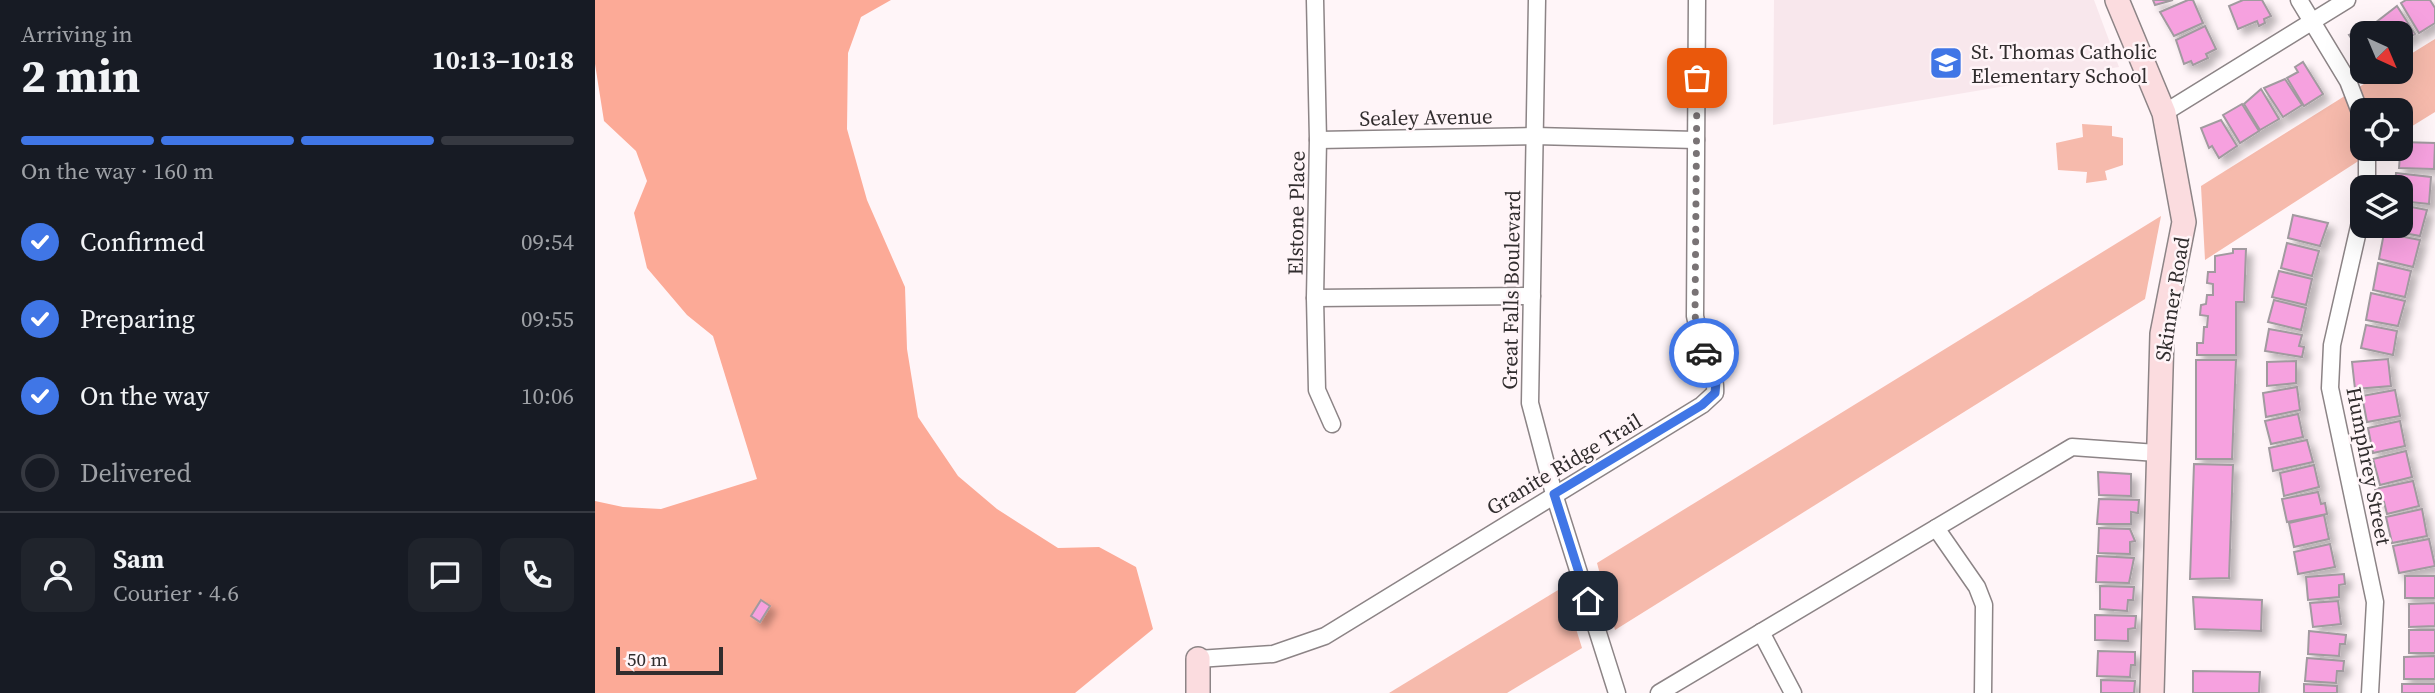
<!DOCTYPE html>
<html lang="en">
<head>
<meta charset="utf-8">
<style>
  :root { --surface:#171b24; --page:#20242c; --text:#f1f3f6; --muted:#9ea1a6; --line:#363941; --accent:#4076e6 }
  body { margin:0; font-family:"Source Serif 4",serif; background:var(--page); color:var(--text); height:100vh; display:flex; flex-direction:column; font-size:26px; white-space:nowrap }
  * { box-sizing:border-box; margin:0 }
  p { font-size:23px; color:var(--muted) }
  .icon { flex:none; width:38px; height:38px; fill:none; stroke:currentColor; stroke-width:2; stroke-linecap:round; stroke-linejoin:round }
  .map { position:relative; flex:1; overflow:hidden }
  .panel { display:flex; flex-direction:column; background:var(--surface); width:595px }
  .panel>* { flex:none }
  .needle { width:46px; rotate:136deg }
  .tools { position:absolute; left:1755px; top:21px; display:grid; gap:14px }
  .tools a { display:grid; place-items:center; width:63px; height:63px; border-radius:14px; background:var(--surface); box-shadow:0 7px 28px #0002; font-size:35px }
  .scale { position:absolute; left:21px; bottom:18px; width:107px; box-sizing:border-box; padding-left:7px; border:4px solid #312d2e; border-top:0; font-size:19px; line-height:24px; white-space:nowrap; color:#312d2e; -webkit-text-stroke:5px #fff5f8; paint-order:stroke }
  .pin { position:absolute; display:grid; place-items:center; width:60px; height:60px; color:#fff; margin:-30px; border-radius:14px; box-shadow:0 4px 10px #0006 }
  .courier { position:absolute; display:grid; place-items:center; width:70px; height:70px; margin:-35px; border:5px solid #4076e6; border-radius:50%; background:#fff; color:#222; box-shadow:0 2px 9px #0007 }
  .headline em { font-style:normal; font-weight:700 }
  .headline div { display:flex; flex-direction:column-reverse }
  .headline { display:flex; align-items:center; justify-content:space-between; height:119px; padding:0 21px }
  h1 { font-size:46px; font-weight:700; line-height:52px }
  .bar { display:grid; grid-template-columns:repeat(4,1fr); gap:10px 7px; align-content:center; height:84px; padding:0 21px }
  .bar i { height:9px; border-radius:5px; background:var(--line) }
  .bar .current { background:var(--accent) }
  .bar p { grid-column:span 4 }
  .line { display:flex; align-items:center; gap:18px; padding:0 21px; border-top:2px solid var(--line) }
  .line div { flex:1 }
  .round { display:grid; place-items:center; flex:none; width:74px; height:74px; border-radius:14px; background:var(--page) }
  ol { padding:0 21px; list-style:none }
  li { display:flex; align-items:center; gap:21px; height:77px }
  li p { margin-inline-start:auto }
  li .icon { padding:7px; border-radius:50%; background:var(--accent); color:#fff; stroke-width:4 }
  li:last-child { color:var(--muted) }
  li i { width:38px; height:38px; border:4px solid var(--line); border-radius:50% }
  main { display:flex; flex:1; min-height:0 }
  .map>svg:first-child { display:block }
  .built { fill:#f8e7ec }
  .green { fill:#f6baac }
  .forest { fill:#fcaa97 }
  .building { fill:#f6a1df; stroke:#a19a9f; stroke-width:2; filter:url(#shadow) }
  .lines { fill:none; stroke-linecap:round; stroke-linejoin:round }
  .street-casing { stroke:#8c8486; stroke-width:19 }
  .secondary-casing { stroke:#8c8486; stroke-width:26 }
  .street { stroke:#fff; stroke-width:16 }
  .secondary { stroke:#fbdcdf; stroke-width:23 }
  .done { stroke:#797375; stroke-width:7; stroke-dasharray:0 12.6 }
  .route { stroke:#4076e6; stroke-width:9 }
  .labels { text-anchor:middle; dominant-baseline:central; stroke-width:5; stroke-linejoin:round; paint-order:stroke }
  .poi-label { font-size:21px; fill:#312d2e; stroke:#fff5f8; text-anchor:start }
  .street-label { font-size:21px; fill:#312d2e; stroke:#fff5f8 }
</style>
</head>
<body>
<main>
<section class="panel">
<div class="headline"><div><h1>2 min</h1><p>Arriving in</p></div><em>10:13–10:18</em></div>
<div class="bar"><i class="current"></i><i class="current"></i><i class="current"></i><i></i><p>On the way · 160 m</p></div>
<ol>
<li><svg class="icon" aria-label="check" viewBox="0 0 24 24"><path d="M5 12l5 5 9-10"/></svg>Confirmed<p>09:54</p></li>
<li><svg class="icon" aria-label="check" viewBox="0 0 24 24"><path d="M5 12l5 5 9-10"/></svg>Preparing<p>09:55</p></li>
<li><svg class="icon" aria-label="check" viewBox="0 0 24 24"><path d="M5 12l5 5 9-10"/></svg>On the way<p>10:06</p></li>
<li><i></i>Delivered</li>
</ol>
<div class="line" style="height:126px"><a class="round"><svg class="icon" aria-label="person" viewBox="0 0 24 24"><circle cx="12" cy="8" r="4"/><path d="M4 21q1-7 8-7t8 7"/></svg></a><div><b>Sam</b><p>Courier · 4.6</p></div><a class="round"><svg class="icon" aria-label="chat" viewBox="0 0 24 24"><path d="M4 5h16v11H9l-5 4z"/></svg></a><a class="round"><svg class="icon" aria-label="phone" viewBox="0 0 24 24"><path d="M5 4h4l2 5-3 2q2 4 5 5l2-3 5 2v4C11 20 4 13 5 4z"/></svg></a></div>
</section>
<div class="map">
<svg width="1840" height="693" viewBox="0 0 1840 693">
  <defs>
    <filter id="shadow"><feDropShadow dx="6" dy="6" stdDeviation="3.5" flood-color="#0004"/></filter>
  </defs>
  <rect width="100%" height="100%" fill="#fff5f8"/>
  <polygon class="built" points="1179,0 1499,0 1524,67 1178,125"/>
  <g class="green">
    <polygon points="1840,39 1840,112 1806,133 1806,110 1768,110 1768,149 1782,149 1610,260 1606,186 1788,72 1806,72 1806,60"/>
    <polygon points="1487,124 1517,126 1517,136 1528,138 1528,165 1510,171 1512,180 1491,183 1492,172 1463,170 1461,143 1488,137"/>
    <polygon points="1566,216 1550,299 1020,630 1002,563"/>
    <polygon points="968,587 987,648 912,693 794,693"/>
  </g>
  <polygon class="forest" points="0,0 296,0 266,17 253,53 252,129 272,200 310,287 312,349 323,417 363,476 402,509 463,548 504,547 541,567 558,629 480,693 0,693 0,501 28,507 66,509 162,479 118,336 92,315 52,268 39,213 52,181 41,151 9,121 0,64"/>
  <g class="building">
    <polygon points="1558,0 1578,0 1560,5"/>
    <polygon points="1593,0 1598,0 1608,23 1579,36 1565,12"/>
    <polygon points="1648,0 1667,0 1676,16 1669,19 1670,23 1664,26 1662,21 1643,29 1634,6"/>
    <polygon points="1811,0 1835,0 1840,8 1840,23 1824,33 1806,3"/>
    <polygon points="1802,6 1820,34 1806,43 1806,33 1787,33 1780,23"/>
    <polygon points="1777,24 1783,33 1768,33 1768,56 1754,35"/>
    <polygon points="1610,26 1621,49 1611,54 1613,58 1598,65 1596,61 1589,64 1581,40"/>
    <polygon points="1708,62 1728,94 1709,106 1692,78 1703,72 1700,67"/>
    <polygon points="1690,79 1707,105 1688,117 1669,88"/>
    <polygon points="1666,89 1684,119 1665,130 1649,104"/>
    <polygon points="1647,104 1664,131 1645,143 1628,115"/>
    <polygon points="1626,120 1642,146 1624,158 1617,146 1614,148 1606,128"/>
    <polygon points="1806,142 1840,143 1839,169 1804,168"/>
    <polygon points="1801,173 1836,177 1834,204 1806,201 1806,187 1800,187"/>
    <polygon points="1806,205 1832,210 1825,236 1793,230 1793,226 1806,226"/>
    <polygon points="1698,215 1733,223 1725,246 1693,238"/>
    <polygon points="1789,233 1825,240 1818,267 1784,259"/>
    <polygon points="1692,243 1724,251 1717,276 1686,268"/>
    <polygon points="1638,249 1651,249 1649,302 1641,302 1641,355 1602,355 1602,343 1608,343 1609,327 1612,327 1613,316 1605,315 1606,305 1611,304 1612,295 1618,295 1618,284 1612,283 1613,272 1620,272 1620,256 1638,253"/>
    <polygon points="1783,263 1816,271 1810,297 1778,290"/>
    <polygon points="1684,271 1717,279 1711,305 1677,297"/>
    <polygon points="1776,293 1810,301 1803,326 1771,320"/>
    <polygon points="1679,300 1711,308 1706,330 1673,322"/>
    <polygon points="1771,325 1802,331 1798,355 1766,348"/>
    <polygon points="1674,329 1707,335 1704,346 1709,347 1707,357 1670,351"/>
    <polygon points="1793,359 1796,386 1760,389 1757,362"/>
    <polygon points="1601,360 1641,360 1637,459 1601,459"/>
    <polygon points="1701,361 1701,383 1672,386 1672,362"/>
    <polygon points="1702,387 1705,410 1671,417 1668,393"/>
    <polygon points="1800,390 1805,416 1772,422 1767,396"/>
    <polygon points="1703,414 1708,437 1676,444 1670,421"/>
    <polygon points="1805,421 1810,446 1778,453 1773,428"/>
    <polygon points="1712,440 1718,462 1678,471 1674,448"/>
    <polygon points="1811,451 1817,477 1785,485 1778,459"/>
    <polygon points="1599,464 1638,465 1634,578 1595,579"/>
    <polygon points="1719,465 1724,487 1689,496 1685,473"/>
    <polygon points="1503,472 1536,474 1536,496 1504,495"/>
    <polygon points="1818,481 1824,506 1792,514 1789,502 1784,503 1780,489"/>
    <polygon points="1723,492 1726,504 1730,503 1732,514 1692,522 1687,499"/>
    <polygon points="1504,499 1544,500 1543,513 1536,512 1536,524 1502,524"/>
    <polygon points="1827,509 1832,536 1797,543 1791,517"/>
    <polygon points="1729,515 1734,539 1699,547 1694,523"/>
    <polygon points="1504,528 1535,529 1540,541 1535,542 1535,554 1503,553"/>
    <polygon points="1834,539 1840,566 1804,573 1798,546"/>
    <polygon points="1735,544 1740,567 1703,574 1699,552"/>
    <polygon points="1502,556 1539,558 1534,583 1501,582"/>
    <polygon points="1749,574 1750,584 1744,585 1744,597 1713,600 1711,577"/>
    <rect x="1810" y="576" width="30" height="22"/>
    <polygon points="1505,586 1539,587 1538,600 1533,600 1532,611 1505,609"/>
    <polygon points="1598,597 1667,600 1666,631 1600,629"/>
    <polygon points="166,600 175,606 165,622 156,616"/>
    <polygon points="1743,601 1746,624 1718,627 1715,603"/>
    <polygon points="1840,603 1840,626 1814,627 1814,604"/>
    <polygon points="1500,615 1541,616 1540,628 1533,629 1533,641 1500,640"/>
    <rect x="1814" y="630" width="26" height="23"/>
    <polygon points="1714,631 1751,635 1750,644 1745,644 1744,656 1713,654"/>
    <polygon points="1503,651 1540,652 1540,665 1536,665 1535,677 1502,676"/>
    <polygon points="1840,656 1840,679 1809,679 1809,657"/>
    <polygon points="1712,658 1749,661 1748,671 1742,671 1741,683 1710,681"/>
    <polygon points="1598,671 1665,672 1664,693 1598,693"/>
    <polygon points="1506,680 1540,681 1539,693 1506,693"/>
    <polygon points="1709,684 1742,686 1742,693 1709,693"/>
    <rect x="1807" y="684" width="33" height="9"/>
  </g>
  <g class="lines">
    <defs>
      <g id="street">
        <polyline points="720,0 723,140 720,298 722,390 737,424"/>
        <polyline points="942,0 935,403 959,494 1022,693"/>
        <polyline points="1704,0 1753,81 1768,120"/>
        <polyline points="1569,113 1752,0"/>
        <polyline points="723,140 940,136 1101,140"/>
        <polyline points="1772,187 1772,149"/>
        <polyline points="1768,209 1737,345 1735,388 1780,602 1775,693"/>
        <polyline points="720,298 937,296"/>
        <polyline points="1341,528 1382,587 1389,605 1388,693"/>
        <polyline points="1166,632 1198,693"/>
        <path d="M603,659L678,654L730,636L1107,405L1120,393C1122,370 1104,340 1100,316L1102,0"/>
        <polyline points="1064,693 1477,447 1562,453"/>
      </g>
      <g id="secondary">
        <polyline points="1522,0 1569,113 1589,222 1567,334 1557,693"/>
        <polyline points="603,659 603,693"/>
      </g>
    </defs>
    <use href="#street" class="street-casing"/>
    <use href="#secondary" class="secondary-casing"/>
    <use href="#street" class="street"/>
    <use href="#secondary" class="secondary"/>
  </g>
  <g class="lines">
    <polyline class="done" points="1102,78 1100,316 1109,353"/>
    <polyline class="route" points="993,601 959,494 1107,405 1120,393 1121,382 1109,353"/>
  </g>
  <defs>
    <symbol id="school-square" viewBox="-11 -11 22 22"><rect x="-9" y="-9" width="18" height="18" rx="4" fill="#4076e6" stroke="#fff5f8"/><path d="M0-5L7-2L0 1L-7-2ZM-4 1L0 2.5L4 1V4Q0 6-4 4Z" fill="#fff"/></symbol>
  </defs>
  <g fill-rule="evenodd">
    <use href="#school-square" x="1332" y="44" width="38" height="38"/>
  </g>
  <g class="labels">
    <g class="poi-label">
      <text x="1376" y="51">St. Thomas Catholic<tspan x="1376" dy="24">Elementary School</tspan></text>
    </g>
    <g class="street-label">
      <text transform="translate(831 117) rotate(-1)">Sealey Avenue</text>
      <text transform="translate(701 213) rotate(-89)">Elstone Place</text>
      <text transform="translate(916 290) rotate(-89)">Great Falls Boulevard</text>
      <text transform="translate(1577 299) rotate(-81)">Skinner Road</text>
      <text transform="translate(969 464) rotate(-31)">Granite Ridge Trail</text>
      <text transform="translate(1774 466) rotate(79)">Humphrey Street</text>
    </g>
  </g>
</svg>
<div class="tools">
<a><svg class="needle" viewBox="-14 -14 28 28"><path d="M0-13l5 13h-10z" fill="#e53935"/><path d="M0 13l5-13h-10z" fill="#9ea1a6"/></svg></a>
<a><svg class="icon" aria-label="locate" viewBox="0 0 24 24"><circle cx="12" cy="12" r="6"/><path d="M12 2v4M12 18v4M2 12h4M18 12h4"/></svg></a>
<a><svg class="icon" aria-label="layers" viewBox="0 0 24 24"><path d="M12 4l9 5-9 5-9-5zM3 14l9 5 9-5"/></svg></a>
</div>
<div class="scale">50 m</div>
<div class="pin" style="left:1102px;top:78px;background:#ea580c"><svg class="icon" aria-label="bag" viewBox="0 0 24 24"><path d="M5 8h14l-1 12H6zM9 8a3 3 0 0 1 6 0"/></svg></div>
<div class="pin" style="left:993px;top:601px;background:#1f2937"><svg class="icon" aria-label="home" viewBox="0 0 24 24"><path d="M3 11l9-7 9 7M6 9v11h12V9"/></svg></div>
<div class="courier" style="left:1109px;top:353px"><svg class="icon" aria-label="car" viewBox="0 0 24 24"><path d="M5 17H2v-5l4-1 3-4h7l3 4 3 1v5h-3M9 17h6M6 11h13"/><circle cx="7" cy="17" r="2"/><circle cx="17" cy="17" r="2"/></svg></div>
</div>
</main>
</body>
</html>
